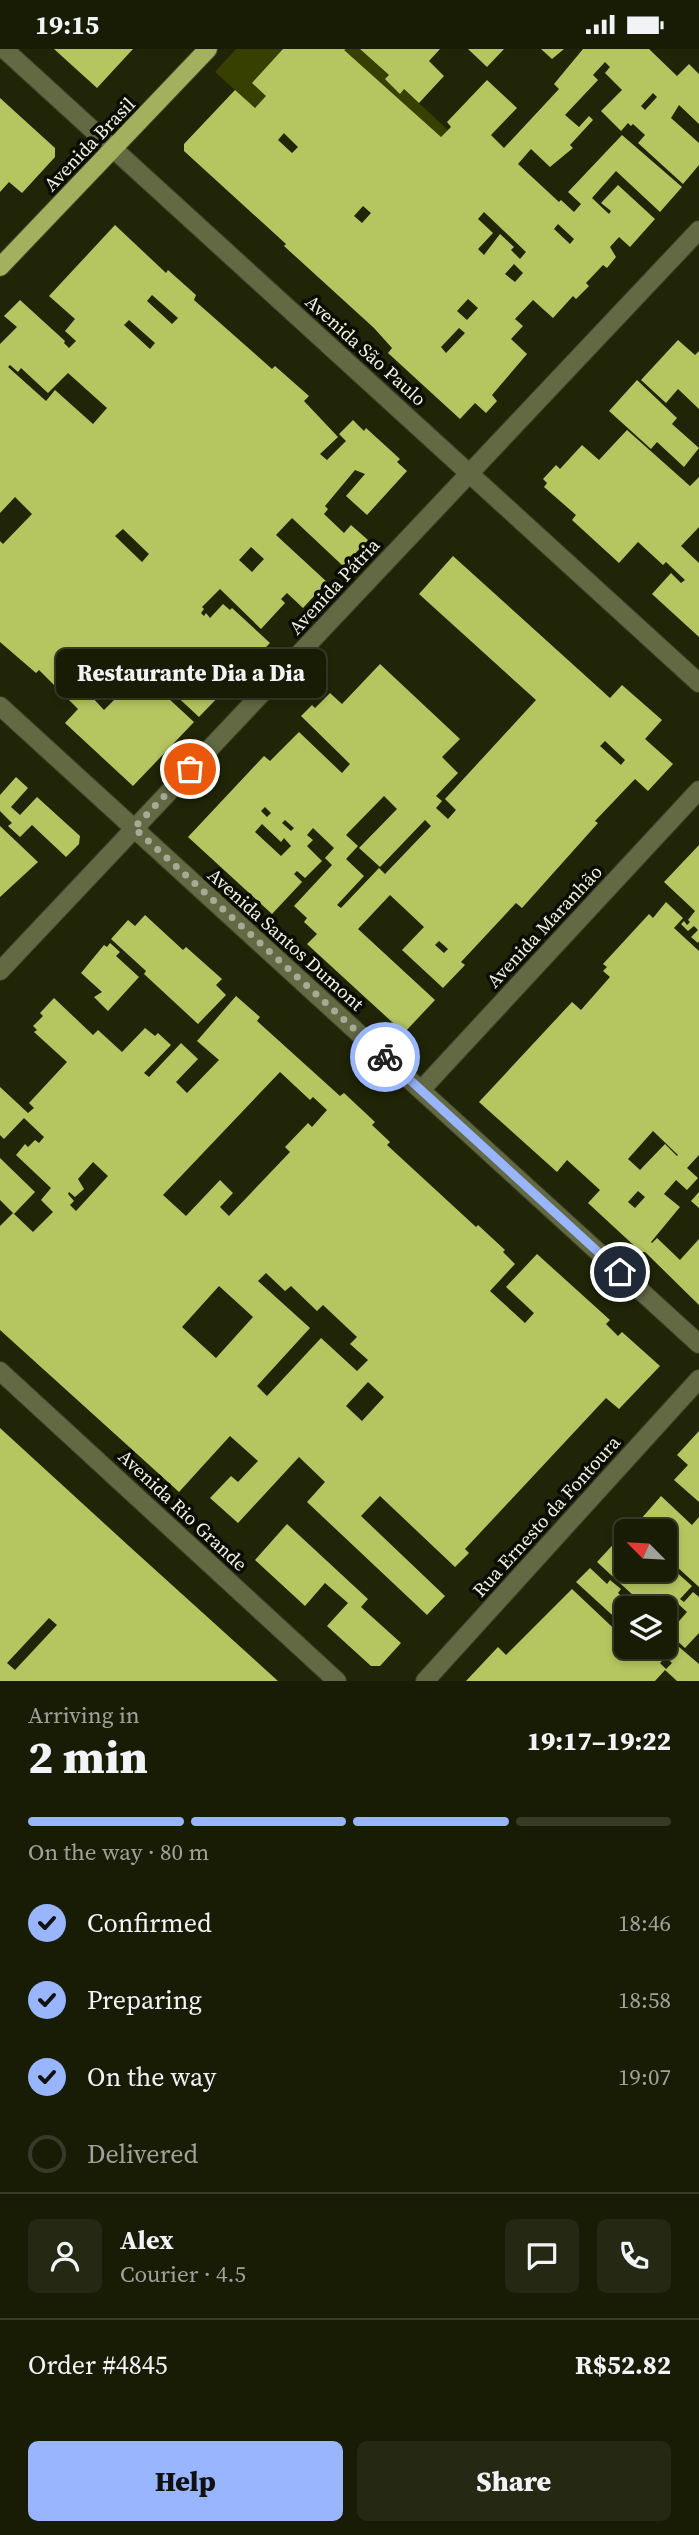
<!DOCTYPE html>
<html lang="en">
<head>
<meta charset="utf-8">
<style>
  :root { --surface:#181c05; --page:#252913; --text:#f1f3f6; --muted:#9fa19a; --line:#363a27; --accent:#98b5fd }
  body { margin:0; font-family:"Source Serif 4",serif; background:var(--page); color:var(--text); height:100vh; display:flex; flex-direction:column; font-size:26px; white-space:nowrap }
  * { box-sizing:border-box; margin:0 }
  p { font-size:23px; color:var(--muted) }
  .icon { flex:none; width:38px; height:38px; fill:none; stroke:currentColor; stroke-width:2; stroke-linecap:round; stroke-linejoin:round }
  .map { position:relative; height:1632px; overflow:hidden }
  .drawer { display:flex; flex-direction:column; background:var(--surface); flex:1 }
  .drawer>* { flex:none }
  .needle { width:46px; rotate:294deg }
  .buttons { position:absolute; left:614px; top:1470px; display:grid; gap:14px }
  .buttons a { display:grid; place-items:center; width:63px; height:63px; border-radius:10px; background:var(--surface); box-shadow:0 4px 10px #0003,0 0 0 2px var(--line); font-size:35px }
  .pin { position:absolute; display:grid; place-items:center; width:60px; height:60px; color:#fff; margin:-30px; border:4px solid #fff; border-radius:50%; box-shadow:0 2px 7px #0007 }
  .courier { position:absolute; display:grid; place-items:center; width:70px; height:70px; margin:-35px; border:5px solid #98b5fd; border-radius:50%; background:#fff; color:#222; box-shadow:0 2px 9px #0007 }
  .bubble { position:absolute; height:49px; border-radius:10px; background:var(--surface); box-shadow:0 4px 10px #0003,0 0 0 2px var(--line); font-size:23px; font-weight:800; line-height:49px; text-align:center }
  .overview em { font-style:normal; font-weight:800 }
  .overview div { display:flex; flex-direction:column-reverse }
  .overview { display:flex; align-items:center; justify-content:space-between; height:119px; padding:0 28px }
  h1 { font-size:46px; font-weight:800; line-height:52px }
  .bar { display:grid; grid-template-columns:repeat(4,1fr); gap:10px 7px; align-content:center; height:84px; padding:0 28px }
  .bar i { height:9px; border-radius:5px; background:var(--line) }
  .bar .active { background:var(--accent) }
  .bar p { grid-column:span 4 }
  .line { display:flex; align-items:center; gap:18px; padding:0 28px; border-top:2px solid var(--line) }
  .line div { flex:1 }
  .round { display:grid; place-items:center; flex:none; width:74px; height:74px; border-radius:10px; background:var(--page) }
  ol { padding:0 28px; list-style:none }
  li { display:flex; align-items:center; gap:21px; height:77px }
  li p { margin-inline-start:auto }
  li .icon { padding:7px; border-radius:50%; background:var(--accent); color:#111; stroke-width:4 }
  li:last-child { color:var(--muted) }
  li i { width:38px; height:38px; border:4px solid var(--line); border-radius:50% }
  .button { display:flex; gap:14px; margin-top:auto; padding:14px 28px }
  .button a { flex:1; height:80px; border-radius:10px; background:var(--accent); color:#111; font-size:28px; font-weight:800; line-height:80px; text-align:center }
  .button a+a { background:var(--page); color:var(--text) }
  .status { display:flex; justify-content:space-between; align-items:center; height:49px; padding:0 35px; background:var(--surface); direction:ltr }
  .status svg { height:19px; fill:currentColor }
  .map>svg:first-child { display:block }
  .green { fill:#384001 }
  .building { fill:#b5c661; fill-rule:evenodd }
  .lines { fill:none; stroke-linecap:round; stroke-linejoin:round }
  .minor-casing { stroke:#3d4226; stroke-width:20 }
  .major-casing { stroke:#3d4226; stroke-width:20 }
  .minor { stroke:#626943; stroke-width:18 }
  .major { stroke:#a3b05e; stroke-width:18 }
  .done { stroke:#a7ab95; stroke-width:7; stroke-dasharray:0 12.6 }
  .route { stroke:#98b5fd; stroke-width:9 }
  .labels { text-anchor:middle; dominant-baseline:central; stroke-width:7; stroke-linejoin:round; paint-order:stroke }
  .street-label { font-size:19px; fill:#f0f3e2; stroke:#0b0d03 }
</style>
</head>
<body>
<div class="status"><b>19:15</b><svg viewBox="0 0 49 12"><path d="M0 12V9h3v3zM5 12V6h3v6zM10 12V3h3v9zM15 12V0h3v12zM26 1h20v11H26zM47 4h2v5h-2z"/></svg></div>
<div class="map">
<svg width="699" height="1632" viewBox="0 0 699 1632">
  <rect width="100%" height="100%" fill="#202507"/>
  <polygon class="green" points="236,0 360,0 448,81 371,164 215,23"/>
  <g class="building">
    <polygon points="54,0 133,0 97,39"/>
    <path d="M283,0H346L344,1L441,88L451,78L447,73L487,31L517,59L491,86L504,99L559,40L554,35L583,0H649L677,27L689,15L699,25V75L679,56L671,69L699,94V116L683,135L638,94L645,86L633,75L631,77L628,74L621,82L601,62L622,41L605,24L610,18L605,13L593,26L598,31L565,66L579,78L589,67L593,71L570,96L573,99L550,118L531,100L518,115L559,153L561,151L574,163L581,155L568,143L622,86L682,138L660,163L616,122L592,149L609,165L611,162L601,154L618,136L655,170L630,198L619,188L610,198L616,208L607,219L603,216L586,234L589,237L576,250L573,247L553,269L533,251L515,270L523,277L511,290L527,305L492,346L497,352L486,364L475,354L460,370L388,304L392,299L374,279L284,197L286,195L184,102V95L235,41L255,59L266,47L252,34ZM653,44L657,48L645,61L641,57ZM284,84L298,98L292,104L278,91ZM363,157L371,164L362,174L354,167ZM484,163L526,203L520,210L511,201L514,198L500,185L484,206L478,200L493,184L478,170ZM558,175L574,190L570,195L554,180ZM514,215L523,224L515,233L505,225ZM468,250L478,259L467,271L457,262ZM459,279L465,284L446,304L441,298Z"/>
    <polygon points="360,0 440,0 429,12 444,27 419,54 404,40 400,45 385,30 389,26"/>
    <polygon points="468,0 504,0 487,18"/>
    <polygon points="541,0 564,0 552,10"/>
    <polygon points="0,49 55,99 55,108 22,144 9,133 0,143"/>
    <path d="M115,176L166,224L168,221L196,246L194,251L272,320L275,317L309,347L304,352L338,388L320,405L327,411L346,392L339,385L353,371L364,382L366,379L400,410L397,413L407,422L367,466L346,447L365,425L355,421L325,457L328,460L324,465L344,484L351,476L368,491L343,517L292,469L276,486L327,533L303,559L287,544L281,550L285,554L261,580L220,540L202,558L204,560L201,564L204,567L206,564L210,569L223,555L230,561L232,559L270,594L199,668L157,629L153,634L155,637L194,673L133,737L65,674L78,660L39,621L36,624L0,593V492L3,495L32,465L15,448L0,464V295L17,278L4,267L20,251L65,292L64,294L69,299L76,292L65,282L75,270L49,247ZM152,246L178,269L172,275L147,252ZM129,271L155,294L150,300L124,276ZM10,316L18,323L21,319L48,344L68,324L107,359L93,375L55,341L46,352L8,318ZM123,480L149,505L142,513L115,487ZM251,498L264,510L252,523L239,511ZM106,631L121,644L104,661L91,647Z"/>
    <polygon points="678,291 695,306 699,302 699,360 678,340 666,354 641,331"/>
    <polygon points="637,331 677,369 672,375 699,399 684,418 657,393 651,400 609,362"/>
    <polygon points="627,381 690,437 699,428 699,478 681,497 699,514 699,588 652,545 671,524 681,534 685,531 666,513 663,516 638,493 619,514 572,471 576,466 544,438 547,434 543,430 556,416 560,420 582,396 599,411"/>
    <path d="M453,507L610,649L622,636L662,671L645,690L673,715L648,742L635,730L595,772L598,774L522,859L516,854L461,913L465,916L443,939L402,901L424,878L390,846L358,880L435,951L404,984L307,895L317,885L304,873L307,869L294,857L332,816L325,809L334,799L313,779L307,786L313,791L307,797L322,812L305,829L297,822L294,825L302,833L272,865L188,788L264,707L270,712L299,683L342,724L350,715L301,667L312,656L315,659L330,644L342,655L380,615L460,690L442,708L458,724L436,747L442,752L436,759L448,770L456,761L445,750L536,651L419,545ZM605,692L625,711L621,716L600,697ZM384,747L397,760L359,799L380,818L425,771L431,777L385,825L379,819L341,859L337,856L364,827L346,810L358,797L346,786ZM265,758L271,764L267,768L261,762ZM285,771L294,779L291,782L282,774ZM262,775L281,793L284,789L291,797L281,807L255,783ZM439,892L448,900L444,904L435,896Z"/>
    <polygon points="16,728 28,739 11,758 20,766 37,748 80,787 79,795 66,808 32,776 20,788 8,777 12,774 0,762 0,746"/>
    <polygon points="0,777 38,813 0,848"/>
    <polygon points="699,796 699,892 698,894 691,888 698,881 694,877 688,882 681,875 684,872 687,876 690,873 688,871 695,862 664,833"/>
    <path d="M666,853L683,869L674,879L699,902V1106L687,1119L698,1129L687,1141L676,1131L664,1145L680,1158L651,1193L652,1194L657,1189L680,1211L699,1190V1256L645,1203H641L588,1154L600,1141L567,1111L557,1123L479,1053L572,953L581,961L610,928L603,922L607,918L603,915L649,865L653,869ZM653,1082L678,1106L677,1107L665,1095L640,1121L628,1110ZM638,1142L645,1148L635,1159L628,1153Z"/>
    <polygon points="145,866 183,901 186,898 222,930 216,936 226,946 198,975 144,925 146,922 111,890 128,871 135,877"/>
    <polygon points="110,894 120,903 116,907 139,928 108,962 94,948 102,943 81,924 104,896 107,898"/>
    <path d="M236,947L260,968L257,972L340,1047L344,1044L375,1073L372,1076L390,1093L387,1096L476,1178L478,1176L505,1201L503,1203L515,1215L490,1242L525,1274L534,1264L506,1238L537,1205L610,1271L606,1275L618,1287L622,1283L660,1317L619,1360L606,1349L465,1500L469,1504L455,1518L380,1447L361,1467L445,1547L427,1566L307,1453L325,1433L299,1408L238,1474L210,1449L231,1427L238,1433L258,1412L230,1387L179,1443L0,1281V1177L13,1164L33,1183L53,1163L41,1151L51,1139L16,1106L25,1095L28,1098L35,1091L39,1094L44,1088L24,1069L4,1090L0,1086V1038L28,1064L34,1059L29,1054L67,1013L34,983L37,981L33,977L43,967L40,964L54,949L93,986L98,981L122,1003L145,979L155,987L158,984L171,996L144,1024L149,1028L181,994L198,1010L176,1033L187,1044L219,1011L197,992ZM280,1023L310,1051L313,1048L327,1061L312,1078L308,1074L285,1098L290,1103L229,1167L220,1158L233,1144L220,1131L186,1167L163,1146ZM93,1113L108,1127L76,1162L70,1156L74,1152L68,1145L69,1143L75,1148L84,1140L78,1130ZM266,1224L285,1242L291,1237L317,1262L323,1256L357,1288L350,1295L368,1311L357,1322L321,1289L267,1347L257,1337L310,1279L258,1232ZM219,1237L253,1268L216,1309L182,1278ZM368,1333L384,1348L362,1372L346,1357Z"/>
    <polygon points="0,1109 35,1143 14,1165 0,1151"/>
    <polygon points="699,1143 699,1159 691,1152"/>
    <path d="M0,1379L130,1498L278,1632H0ZM49,1569L57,1576L15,1621L7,1614Z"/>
    <polygon points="699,1382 699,1453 674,1431 688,1416 677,1406"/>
    <polygon points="661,1447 692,1476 699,1468 699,1538 665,1507 665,1482 626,1482 626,1521 665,1521 665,1513 692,1537 680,1550 684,1553 693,1543 699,1548 699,1584 685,1599 665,1581 665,1572 673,1579 687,1563 675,1552 665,1562 665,1559 647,1559 597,1513 631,1476 634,1478"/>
    <polygon points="287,1475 368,1550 361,1558 401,1594 380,1617 371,1617 327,1577 348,1554 325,1534 305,1557 255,1511"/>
    <polygon points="590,1519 607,1535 610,1531 621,1540 618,1544 634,1559 626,1559 626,1584 620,1578 622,1575 576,1533"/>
    <polygon points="572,1540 626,1591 626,1598 639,1600 665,1598 665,1586 699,1615 699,1632 677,1632 665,1621 672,1614 666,1608 660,1614 666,1620 655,1632 466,1632 498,1598 506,1606"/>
  </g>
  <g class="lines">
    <defs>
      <g id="minor">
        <polyline points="4,0 699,634"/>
        <polyline points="0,657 699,1295"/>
        <polyline points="0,922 699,181"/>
        <polyline points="421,1041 699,741"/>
        <polyline points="0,1322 337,1632"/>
        <polyline points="425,1632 699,1330"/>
      </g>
      <polyline id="major" points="0,218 208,0"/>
    </defs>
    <use href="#minor" class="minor-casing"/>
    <use href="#major" class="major-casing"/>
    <use href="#minor" class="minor"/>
    <use href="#major" class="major"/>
  </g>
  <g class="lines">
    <polyline class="done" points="190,720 134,779 385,1008"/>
    <polyline class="route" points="385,1008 620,1223"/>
  </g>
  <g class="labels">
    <g class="street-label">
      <text transform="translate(89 95) rotate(-46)">Avenida Brasil</text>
      <text transform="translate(366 301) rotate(42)">Avenida São Paulo</text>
      <text transform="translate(334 537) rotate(-47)">Avenida Pátria</text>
      <text transform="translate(544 877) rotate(-47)">Avenida Maranhão</text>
      <text transform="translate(286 890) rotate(42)">Avenida Santos Dumont</text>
      <text transform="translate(183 1461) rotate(43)">Avenida Rio Grande</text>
      <text transform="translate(546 1467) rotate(-48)">Rua Ernesto da Fontoura</text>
    </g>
  </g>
</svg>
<div class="buttons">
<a><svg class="needle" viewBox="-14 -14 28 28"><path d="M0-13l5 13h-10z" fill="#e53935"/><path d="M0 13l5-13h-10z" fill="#9fa19a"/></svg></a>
<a><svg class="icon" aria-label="layers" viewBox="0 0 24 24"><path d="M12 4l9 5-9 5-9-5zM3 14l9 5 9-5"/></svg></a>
</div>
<div class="pin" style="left:190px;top:720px;background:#ea580c"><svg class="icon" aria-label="bag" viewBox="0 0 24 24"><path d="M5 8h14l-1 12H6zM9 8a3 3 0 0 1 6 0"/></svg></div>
<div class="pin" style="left:620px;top:1223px;background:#1f2937"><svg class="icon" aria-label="home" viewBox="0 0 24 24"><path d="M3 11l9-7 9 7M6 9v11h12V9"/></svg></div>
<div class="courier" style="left:385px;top:1008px"><svg class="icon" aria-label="bike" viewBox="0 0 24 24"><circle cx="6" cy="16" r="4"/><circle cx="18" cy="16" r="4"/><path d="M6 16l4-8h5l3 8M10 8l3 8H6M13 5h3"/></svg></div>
<div class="bubble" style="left:56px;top:600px;width:270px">Restaurante Dia a Dia</div>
</div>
<section class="drawer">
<div class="overview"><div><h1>2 min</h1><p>Arriving in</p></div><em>19:17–19:22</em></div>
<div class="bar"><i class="active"></i><i class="active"></i><i class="active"></i><i></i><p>On the way · 80 m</p></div>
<ol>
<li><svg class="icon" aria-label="check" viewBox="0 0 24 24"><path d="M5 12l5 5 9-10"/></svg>Confirmed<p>18:46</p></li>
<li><svg class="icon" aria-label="check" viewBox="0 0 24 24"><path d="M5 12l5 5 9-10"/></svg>Preparing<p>18:58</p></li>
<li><svg class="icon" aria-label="check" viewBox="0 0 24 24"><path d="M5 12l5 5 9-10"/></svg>On the way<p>19:07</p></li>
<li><i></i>Delivered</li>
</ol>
<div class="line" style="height:126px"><a class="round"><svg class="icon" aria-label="person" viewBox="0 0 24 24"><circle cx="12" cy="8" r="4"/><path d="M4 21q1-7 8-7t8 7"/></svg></a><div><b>Alex</b><p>Courier · 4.5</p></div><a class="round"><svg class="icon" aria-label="chat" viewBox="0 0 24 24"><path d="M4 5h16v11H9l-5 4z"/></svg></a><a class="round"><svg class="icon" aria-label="phone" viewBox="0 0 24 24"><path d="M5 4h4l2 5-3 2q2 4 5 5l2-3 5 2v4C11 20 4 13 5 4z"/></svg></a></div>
<div class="line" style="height:91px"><div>Order #4845</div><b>R$52.82</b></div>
<div class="button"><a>Help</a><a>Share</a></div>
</section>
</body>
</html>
